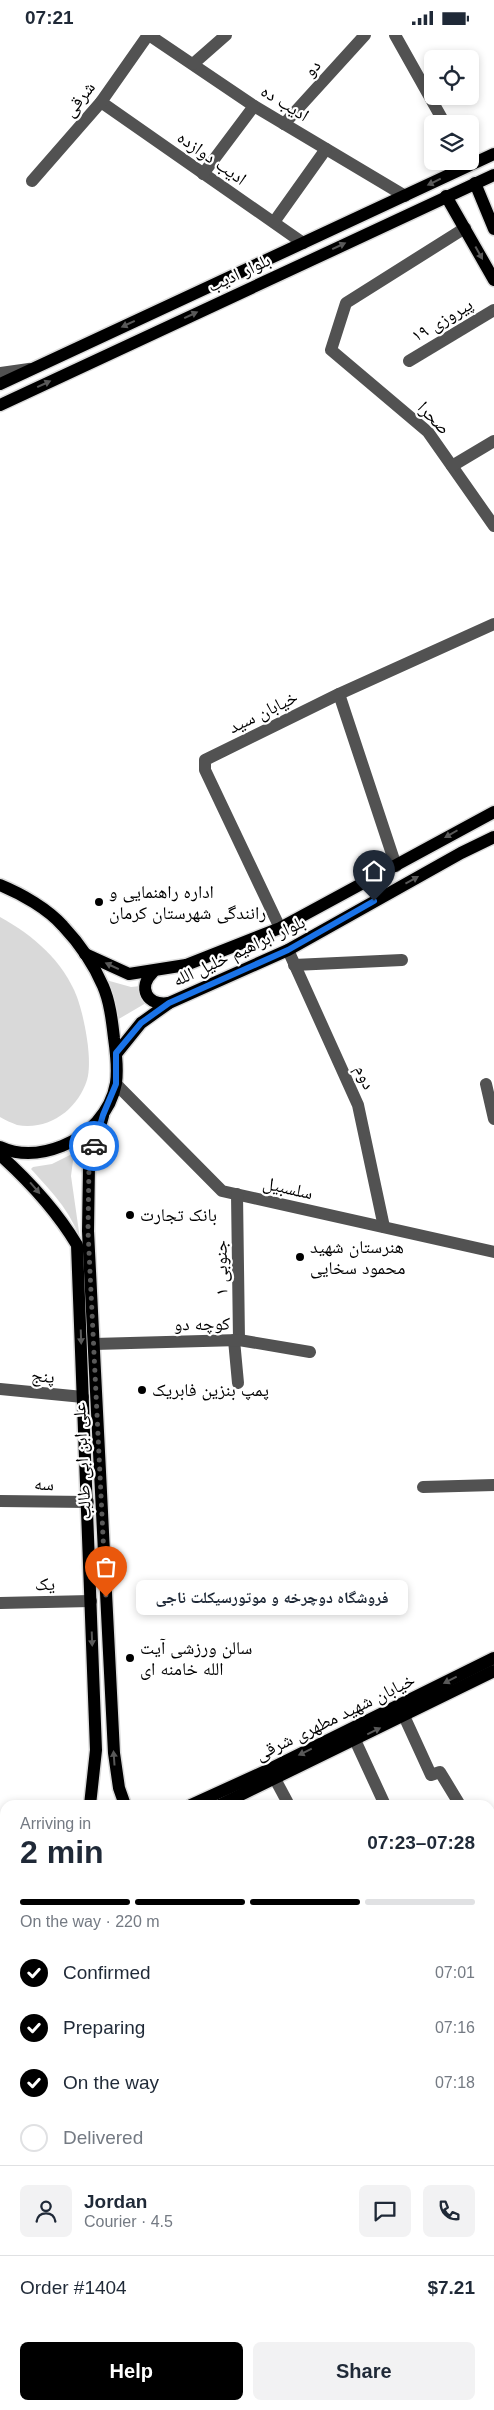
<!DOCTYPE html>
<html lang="en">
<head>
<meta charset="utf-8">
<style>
  :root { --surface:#fff; --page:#f2f2f3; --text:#1f2937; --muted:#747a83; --line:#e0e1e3; --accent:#000 }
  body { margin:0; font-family:Arial,"Noto Naskh Arabic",sans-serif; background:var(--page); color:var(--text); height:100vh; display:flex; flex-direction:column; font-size:19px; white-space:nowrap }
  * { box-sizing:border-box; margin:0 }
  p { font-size:16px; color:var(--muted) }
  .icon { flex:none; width:28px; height:28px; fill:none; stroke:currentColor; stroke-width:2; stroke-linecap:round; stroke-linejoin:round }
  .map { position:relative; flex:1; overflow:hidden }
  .side { position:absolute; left:0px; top:1765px; width:495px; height:610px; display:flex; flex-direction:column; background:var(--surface); border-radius:15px 15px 0 0; box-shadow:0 2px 8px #0003 }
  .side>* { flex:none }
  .buttons { position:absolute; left:424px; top:15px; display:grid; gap:10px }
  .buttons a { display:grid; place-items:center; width:55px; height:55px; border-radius:8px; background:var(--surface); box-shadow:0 2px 8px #0003; font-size:25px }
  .pin { position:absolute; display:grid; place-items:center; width:42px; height:42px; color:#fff; margin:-51px -21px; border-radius:50% 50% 50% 0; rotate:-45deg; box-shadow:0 0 5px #0007 }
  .pin .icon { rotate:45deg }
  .courier { position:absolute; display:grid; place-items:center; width:50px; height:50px; margin:-25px; border:4px solid #1a73e8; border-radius:50%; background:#fff; color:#222; box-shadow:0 1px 6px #0007 }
  .bubble { position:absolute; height:35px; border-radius:8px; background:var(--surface); box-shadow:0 2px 8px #0003; font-size:16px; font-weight:700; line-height:35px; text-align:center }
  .head em { font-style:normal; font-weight:700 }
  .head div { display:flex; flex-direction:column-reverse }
  .head { display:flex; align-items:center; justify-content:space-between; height:85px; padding:0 20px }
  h1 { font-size:32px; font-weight:700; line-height:38px }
  .bar { display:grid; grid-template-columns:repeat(4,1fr); gap:8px 5px; align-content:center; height:60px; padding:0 20px }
  .bar i { height:6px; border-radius:4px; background:var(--line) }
  .bar .active { background:var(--accent) }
  .bar p { grid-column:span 4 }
  .line { display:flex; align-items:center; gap:12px; padding:0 20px; border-top:1px solid var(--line) }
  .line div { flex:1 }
  .round { display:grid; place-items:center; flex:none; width:52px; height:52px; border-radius:8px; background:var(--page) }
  ol { padding:0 20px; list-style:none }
  li { display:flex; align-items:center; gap:15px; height:55px }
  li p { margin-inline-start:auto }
  li .icon { padding:5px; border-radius:50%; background:var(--accent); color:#fff; stroke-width:4 }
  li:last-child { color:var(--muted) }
  li i { width:28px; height:28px; border:2px solid var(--line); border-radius:50% }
  .action { display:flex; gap:10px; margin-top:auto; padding:10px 20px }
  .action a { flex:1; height:58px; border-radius:8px; background:var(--accent); color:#fff; font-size:20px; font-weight:700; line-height:58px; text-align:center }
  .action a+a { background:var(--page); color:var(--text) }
  .status { display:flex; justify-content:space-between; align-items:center; height:35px; padding:0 25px; background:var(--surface); direction:ltr }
  .status svg { height:14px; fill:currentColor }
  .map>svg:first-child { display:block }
  .green { fill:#d9d9d9 }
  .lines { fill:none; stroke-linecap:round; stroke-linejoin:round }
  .major-casing { stroke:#dbdbdb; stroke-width:15 }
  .minor { stroke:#525252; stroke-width:12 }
  .major { stroke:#000; stroke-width:12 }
  .oneway { fill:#595959 }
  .done { stroke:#595959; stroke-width:5; stroke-dasharray:0 9 }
  .route { stroke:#1a73e8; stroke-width:6 }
  .poi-dot { fill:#000; stroke:#fff; stroke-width:2 }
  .labels { text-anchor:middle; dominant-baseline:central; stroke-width:4.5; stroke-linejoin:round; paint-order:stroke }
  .street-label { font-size:18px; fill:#000; stroke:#fff }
  .poi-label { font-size:18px; fill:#000; stroke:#fff; text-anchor:start }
</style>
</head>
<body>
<div class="status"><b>07:21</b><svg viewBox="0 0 49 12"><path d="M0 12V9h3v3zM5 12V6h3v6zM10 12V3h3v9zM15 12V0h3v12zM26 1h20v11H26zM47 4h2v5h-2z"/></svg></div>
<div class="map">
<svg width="494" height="2375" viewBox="0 0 494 2375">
  <rect width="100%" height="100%" fill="#fff"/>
  <g class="green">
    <path d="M0,882C33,900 63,926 77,962C84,981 93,1025 87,1045C78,1074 49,1096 17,1090C12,1088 5,1085 0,1082Z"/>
    <path d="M106,945L131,952L141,951C138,959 141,963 146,968L117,985Z"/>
    <path d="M74,1118L71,1141L80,1204C70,1175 51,1156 31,1134L33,1132L52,1129Z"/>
  </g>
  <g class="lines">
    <defs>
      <g id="major">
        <polyline points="475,148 494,194"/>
        <polyline points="446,161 494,245"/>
        <polyline points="0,349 494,119"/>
        <polyline points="0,370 494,140"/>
        <path d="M0,850C22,859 48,874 63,891C79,908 94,930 103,951C110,967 112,986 114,1003C116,1017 118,1034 116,1048C111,1077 88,1101 62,1111C42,1119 20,1121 0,1112"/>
        <polyline points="85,919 129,939 186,930 280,893 494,777"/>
        <path d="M153,937C137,953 147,971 169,968"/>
        <polyline points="116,1019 141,988 169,968 288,915 461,818 494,802"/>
        <polyline points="103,1081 89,1131 88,1196 114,1718 119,1753 125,1770"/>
        <path d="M0,1120C30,1147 56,1175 77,1210L96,1715L90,1770"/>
        <polyline points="191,1770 270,1734 494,1623"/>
        <polyline points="220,1770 494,1636"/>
        <polyline points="0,1879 5,1877"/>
        <polyline points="136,2370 136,2375"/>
      </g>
    </defs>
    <use href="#major" class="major-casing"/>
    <g class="minor">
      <polyline points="149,0 254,71 405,161"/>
      <polyline points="395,0 445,89"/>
      <polyline points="193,29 226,0"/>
      <polyline points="101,67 303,208"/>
      <polyline points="284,89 365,0"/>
      <polyline points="203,139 254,71"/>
      <polyline points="32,146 101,67 148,0"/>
      <polyline points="274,187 326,114"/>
      <polyline points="465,193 346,268 331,315 428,397 494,491"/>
      <polyline points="409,326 494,275"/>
      <polyline points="0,338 29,334"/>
      <polyline points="452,431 494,406"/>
      <polyline points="339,659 396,831"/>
      <polyline points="280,893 205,735 205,725 339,659 494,589"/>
      <polyline points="288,915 358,1070 384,1192"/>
      <polyline points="294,930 402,925"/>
      <polyline points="116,1049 222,1156 494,1217"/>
      <polyline points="486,1049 494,1084"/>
      <polyline points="237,1159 239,1305"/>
      <polyline points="234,1305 238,1348"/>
      <polyline points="94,1309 239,1305 310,1317"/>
      <polyline points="0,1354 83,1362"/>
      <polyline points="423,1452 494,1450"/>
      <polyline points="0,1466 88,1467"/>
      <polyline points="0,1568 91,1566"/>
      <polyline points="404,1681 431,1740 440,1737 460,1770"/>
      <polyline points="355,1705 385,1770"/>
      <polyline points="275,1744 289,1770"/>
      <polyline points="490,1846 494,1844"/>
      <polyline points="490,1941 494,1945"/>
      <polyline points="490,2084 494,2095"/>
      <polyline points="490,2170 494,2169"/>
      <polyline points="0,2255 5,2254"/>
      <polyline points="0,2315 5,2315"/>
      <polyline points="46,2370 46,2375"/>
      <polyline points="291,2370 292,2375"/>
      <polyline points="347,2370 348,2375"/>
    </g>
    <use href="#major" class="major"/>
  </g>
  <defs><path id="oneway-solid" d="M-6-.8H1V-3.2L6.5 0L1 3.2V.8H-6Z" transform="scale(1.25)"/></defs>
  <g class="oneway">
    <use href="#oneway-solid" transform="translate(434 147) rotate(154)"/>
    <use href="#oneway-solid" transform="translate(339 211) rotate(-25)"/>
    <use href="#oneway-solid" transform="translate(479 218) rotate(61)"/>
    <use href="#oneway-solid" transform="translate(191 280) rotate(-25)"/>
    <use href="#oneway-solid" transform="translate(128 289) rotate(155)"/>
    <use href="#oneway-solid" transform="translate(44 349) rotate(-25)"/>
    <use href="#oneway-solid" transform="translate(451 799) rotate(150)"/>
    <use href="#oneway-solid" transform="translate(412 845) rotate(-29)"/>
    <use href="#oneway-solid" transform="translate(112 931) rotate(-155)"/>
    <use href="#oneway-solid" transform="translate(35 1153) rotate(49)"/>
    <use href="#oneway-solid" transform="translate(81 1302) rotate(88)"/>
    <use href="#oneway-solid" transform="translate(92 1604) rotate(88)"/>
    <use href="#oneway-solid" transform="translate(450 1645) rotate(153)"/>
    <use href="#oneway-solid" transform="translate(374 1696) rotate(-26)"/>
    <use href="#oneway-solid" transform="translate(305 1717) rotate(154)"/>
    <use href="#oneway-solid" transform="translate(114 1723) rotate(-94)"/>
  </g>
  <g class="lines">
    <polyline class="done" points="94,1111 89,1131 88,1196 106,1562"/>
    <polyline class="route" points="94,1111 103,1080 116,1049 116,1018 141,988 169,968 288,915 374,866"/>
  </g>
  <g class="poi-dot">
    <circle cx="99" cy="867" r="5"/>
    <circle cx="130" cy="1180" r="5"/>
    <circle cx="300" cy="1222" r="5"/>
    <circle cx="142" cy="1355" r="5"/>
    <circle cx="130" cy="1623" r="5"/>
  </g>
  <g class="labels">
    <g class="street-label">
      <text transform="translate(312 33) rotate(-48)">دو</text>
      <text transform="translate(79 64) rotate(-51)">شرقی</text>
      <text transform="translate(285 68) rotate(32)">ادیب ده</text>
      <text transform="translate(212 123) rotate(35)">ادیب دوازده</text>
      <text transform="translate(239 238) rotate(-25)">بلوار ادیب</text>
      <text transform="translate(442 285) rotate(-31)">پیروزی ۱۹</text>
      <text transform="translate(434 383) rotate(46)">صحرا</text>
      <text transform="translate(263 677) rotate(-26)">خیابان سید</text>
      <text transform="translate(239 916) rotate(-25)">بلوار ابراهیم خلیل الله</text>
      <text transform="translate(365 1042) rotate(66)">دوم</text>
      <text transform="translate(288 1153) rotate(13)">سلسبیل</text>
      <text transform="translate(221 1233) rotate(-91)">جنوبی ۱</text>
      <text transform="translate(202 1289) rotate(-1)">کوچه دو</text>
      <text transform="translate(43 1341) rotate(5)">پنج</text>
      <text transform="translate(82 1426) rotate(-93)">علی ابن ابی طالب</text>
      <text transform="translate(44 1449) rotate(1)">سه</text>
      <text transform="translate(45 1549) rotate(-1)">یک</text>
      <text transform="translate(335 1682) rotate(-26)">خیابان شهید مطهری شرقی</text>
    </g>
    <g class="poi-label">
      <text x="109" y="857">اداره راهنمایی و<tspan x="109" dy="21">رانندگی شهرستان کرمان</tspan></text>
      <text x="140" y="1180">بانک تجارت</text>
      <text x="310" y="1212">هنرستان شهید<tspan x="310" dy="21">محمود سخایی</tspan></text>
      <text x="152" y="1355">پمپ بنزین فابریک</text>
      <text x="140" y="1613">سالن ورزشى آیت<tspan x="140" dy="21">الله خامنه اى</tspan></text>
    </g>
  </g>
</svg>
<div class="buttons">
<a><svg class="icon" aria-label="locate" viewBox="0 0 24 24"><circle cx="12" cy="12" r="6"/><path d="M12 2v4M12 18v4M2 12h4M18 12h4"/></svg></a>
<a><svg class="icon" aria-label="layers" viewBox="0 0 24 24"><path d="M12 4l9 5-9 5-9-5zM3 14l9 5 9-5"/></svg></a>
</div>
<div class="pin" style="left:106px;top:1562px;background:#ea580c"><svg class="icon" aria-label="bag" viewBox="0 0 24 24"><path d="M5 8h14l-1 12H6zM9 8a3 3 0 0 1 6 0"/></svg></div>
<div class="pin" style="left:374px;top:866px;background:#1f2937"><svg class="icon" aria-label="home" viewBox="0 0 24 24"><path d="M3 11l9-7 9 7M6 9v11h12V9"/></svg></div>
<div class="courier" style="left:94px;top:1111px"><svg class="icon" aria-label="car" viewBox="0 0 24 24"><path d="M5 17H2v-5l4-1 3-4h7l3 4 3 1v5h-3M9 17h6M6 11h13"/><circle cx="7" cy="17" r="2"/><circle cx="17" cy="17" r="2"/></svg></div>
<div class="bubble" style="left:136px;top:1545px;width:272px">فروشگاه دوچرخه و موتورسیکلت ناجی</div>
<section class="side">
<div class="head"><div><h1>2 min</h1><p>Arriving in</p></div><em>07:23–07:28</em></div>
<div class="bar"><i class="active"></i><i class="active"></i><i class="active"></i><i></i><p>On the way · 220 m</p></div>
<ol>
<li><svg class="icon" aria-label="check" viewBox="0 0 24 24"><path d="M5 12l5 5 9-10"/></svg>Confirmed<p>07:01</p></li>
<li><svg class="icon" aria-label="check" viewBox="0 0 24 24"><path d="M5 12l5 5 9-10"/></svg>Preparing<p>07:16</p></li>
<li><svg class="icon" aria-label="check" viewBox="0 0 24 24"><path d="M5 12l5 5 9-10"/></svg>On the way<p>07:18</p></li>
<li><i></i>Delivered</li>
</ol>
<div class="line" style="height:90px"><a class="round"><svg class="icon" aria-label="person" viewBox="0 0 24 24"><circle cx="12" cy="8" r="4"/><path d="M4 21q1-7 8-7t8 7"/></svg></a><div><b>Jordan</b><p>Courier · 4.5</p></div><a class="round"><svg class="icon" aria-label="chat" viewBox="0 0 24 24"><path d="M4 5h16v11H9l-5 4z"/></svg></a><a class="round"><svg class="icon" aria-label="phone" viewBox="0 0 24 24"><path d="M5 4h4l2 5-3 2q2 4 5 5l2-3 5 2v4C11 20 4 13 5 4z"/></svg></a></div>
<div class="line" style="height:65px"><div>Order #1404</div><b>$7.21</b></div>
<div class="action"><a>Help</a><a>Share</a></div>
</section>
</div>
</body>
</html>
